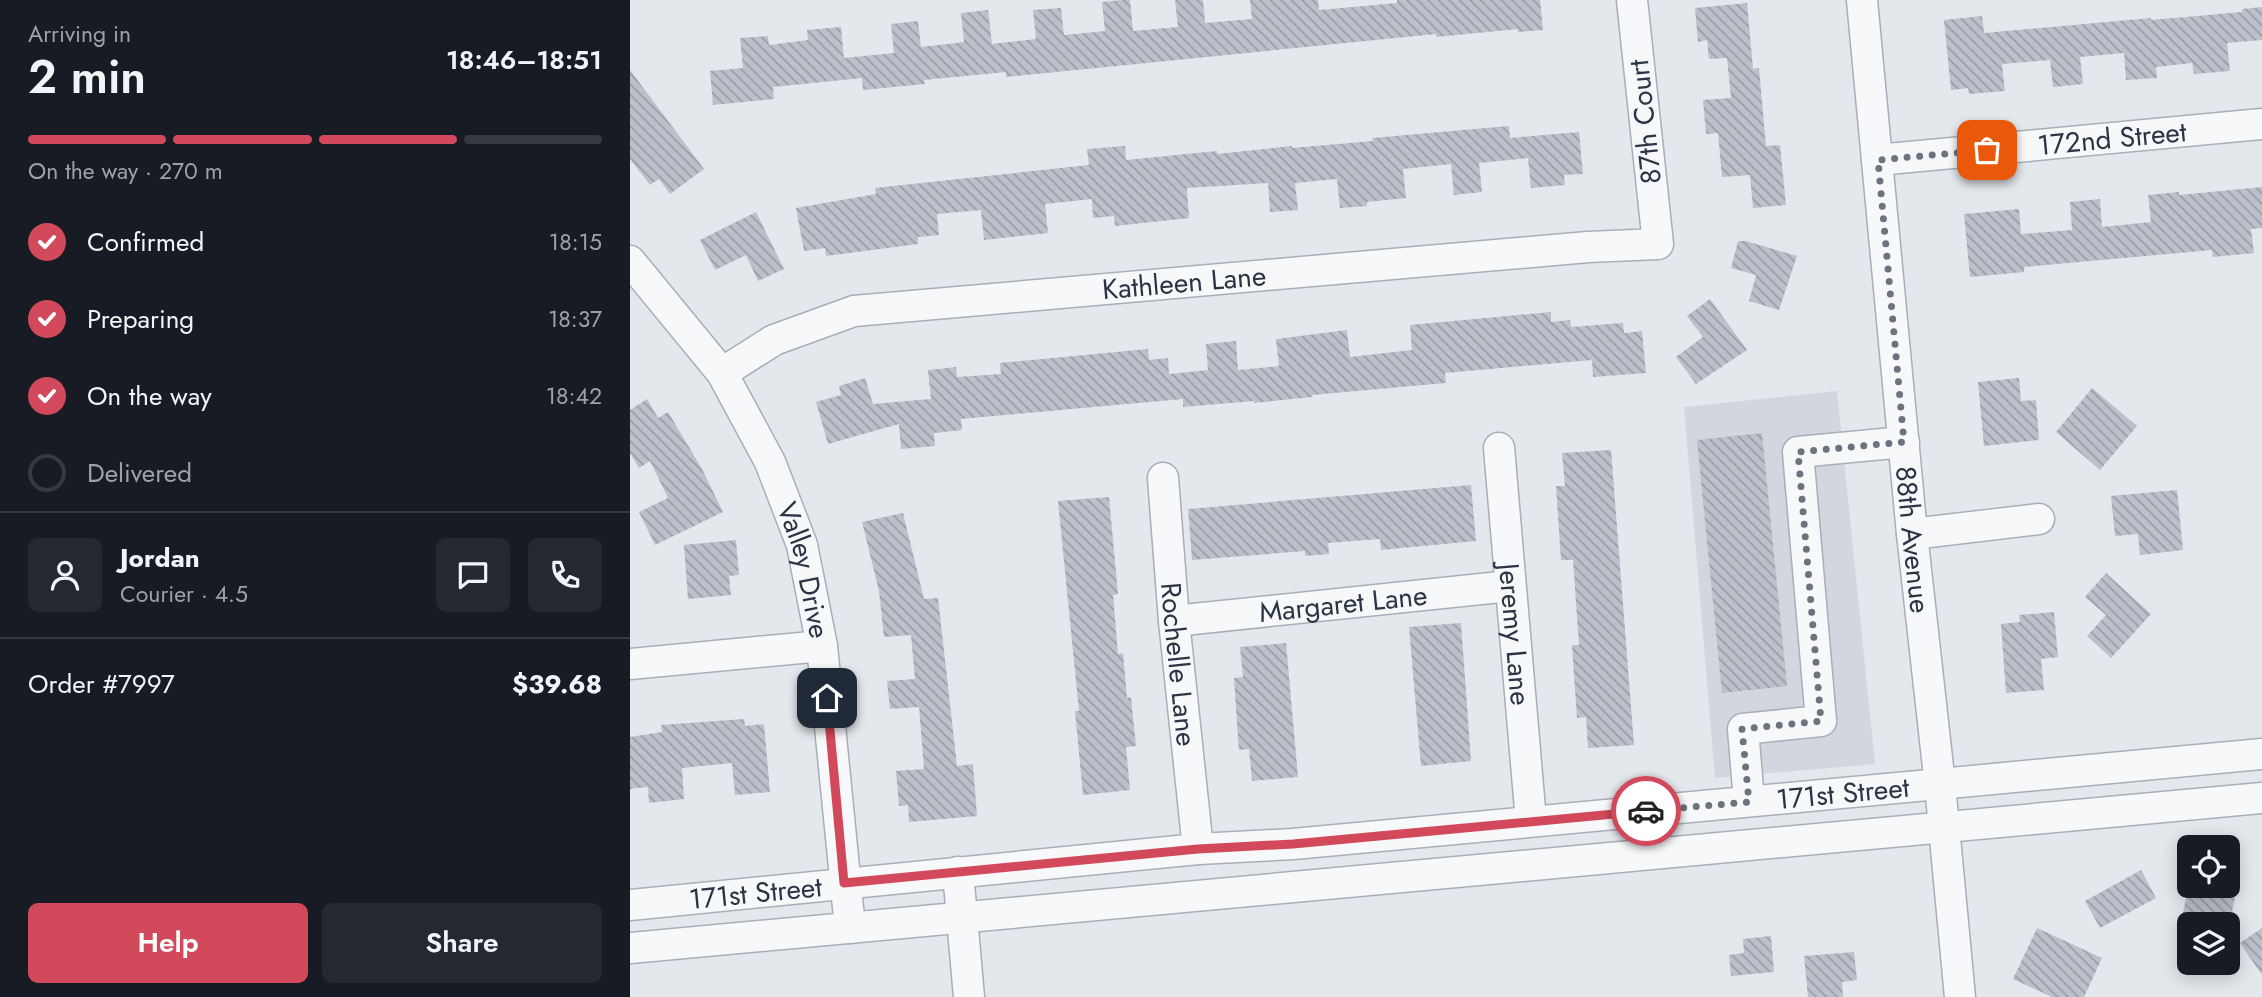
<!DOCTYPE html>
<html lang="en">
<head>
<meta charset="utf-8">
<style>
  :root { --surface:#171b24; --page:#242831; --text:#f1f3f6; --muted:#9ea1a6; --line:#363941; --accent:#d1495b }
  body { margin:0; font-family:Jost,sans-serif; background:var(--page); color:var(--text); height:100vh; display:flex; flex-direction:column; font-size:26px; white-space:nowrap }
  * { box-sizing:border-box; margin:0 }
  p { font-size:23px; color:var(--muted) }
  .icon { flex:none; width:38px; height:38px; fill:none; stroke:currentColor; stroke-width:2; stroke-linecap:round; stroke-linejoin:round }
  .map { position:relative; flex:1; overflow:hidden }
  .drawer { display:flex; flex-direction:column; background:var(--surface); width:630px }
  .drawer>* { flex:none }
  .tools { position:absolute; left:1547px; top:835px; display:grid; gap:14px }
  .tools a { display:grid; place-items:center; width:63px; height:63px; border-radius:10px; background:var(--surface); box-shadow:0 4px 18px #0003; font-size:35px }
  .pin { position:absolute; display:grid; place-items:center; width:60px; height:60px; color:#fff; margin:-30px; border-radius:14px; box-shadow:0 4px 10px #0006 }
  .courier { position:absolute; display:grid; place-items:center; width:70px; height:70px; margin:-35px; border:5px solid #d1495b; border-radius:50%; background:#fff; color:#222; box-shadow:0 2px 9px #0007 }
  .headline em { font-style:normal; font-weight:600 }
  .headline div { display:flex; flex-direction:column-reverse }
  .headline { display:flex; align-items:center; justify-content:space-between; height:119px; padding:0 28px }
  h1 { font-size:46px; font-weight:600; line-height:52px }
  .bar { display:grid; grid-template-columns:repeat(4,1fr); gap:10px 7px; align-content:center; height:84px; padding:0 28px }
  .bar i { height:9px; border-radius:5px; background:var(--line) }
  .bar .current { background:var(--accent) }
  .bar p { grid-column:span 4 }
  .line { display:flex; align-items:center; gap:18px; padding:0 28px; border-top:2px solid var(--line) }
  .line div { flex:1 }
  .round { display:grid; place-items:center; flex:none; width:74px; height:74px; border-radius:10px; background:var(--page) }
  ol { padding:0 28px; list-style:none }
  li { display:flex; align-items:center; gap:21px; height:77px }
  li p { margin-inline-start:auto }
  li .icon { padding:7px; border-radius:50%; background:var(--accent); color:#fff; stroke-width:4 }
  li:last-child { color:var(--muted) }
  li i { width:38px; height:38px; border:4px solid var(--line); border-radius:50% }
  .button { display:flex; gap:14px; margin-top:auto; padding:14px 28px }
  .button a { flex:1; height:80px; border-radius:10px; background:var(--accent); color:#fff; font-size:28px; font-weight:600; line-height:80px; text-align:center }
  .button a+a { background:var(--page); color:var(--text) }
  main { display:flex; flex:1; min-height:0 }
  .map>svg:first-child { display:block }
  .built { fill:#d2d6de }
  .building { fill:url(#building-back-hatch) }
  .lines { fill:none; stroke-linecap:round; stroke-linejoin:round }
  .minor-casing { stroke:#a9aeb7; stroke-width:33 }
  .minor { stroke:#f7f8fa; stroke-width:30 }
  .done { stroke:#6c737f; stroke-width:7; stroke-dasharray:0 12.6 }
  .route { stroke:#d1495b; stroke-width:9 }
  .labels { text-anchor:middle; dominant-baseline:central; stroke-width:5; stroke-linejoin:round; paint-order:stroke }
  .street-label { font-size:28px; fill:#2b3445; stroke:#f4f6f9 }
</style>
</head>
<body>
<main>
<section class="drawer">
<div class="headline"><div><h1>2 min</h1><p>Arriving in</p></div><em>18:46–18:51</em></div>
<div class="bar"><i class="current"></i><i class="current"></i><i class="current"></i><i></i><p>On the way · 270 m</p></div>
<ol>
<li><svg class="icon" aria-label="check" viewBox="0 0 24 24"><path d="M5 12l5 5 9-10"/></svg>Confirmed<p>18:15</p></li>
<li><svg class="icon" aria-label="check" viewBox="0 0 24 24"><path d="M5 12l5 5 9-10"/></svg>Preparing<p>18:37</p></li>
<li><svg class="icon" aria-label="check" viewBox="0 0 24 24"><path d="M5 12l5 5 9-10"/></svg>On the way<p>18:42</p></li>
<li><i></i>Delivered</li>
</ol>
<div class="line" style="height:126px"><a class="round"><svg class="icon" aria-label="person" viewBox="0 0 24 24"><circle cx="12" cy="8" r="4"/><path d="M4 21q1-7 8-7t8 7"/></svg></a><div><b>Jordan</b><p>Courier · 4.5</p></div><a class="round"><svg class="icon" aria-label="chat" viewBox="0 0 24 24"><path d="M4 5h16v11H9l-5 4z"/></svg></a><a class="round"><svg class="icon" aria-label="phone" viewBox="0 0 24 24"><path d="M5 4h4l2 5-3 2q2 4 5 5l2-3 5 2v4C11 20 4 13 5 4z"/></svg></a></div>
<div class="line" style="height:91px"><div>Order #7997</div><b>$39.68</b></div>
<div class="button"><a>Help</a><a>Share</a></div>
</section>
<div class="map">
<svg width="1632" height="997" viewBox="0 0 1632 997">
  <defs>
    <pattern id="building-back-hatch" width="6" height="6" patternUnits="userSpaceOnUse" patternTransform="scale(1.75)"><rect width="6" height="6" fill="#bbc0ca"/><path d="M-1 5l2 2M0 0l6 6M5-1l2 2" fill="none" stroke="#989da6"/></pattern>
  </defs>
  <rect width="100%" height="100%" fill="#e4e7ec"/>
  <polygon class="built" points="1207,391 1245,764 1085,778 1054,407"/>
  <g class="building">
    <polygon points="491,0 500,0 503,31 548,27 545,0 573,0 575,23 622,19 620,0 688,0 689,10 767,3 767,0 910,0 913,30 888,32 888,29 806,37 806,34 376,77 376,72 294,80 295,84 233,90 232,78 143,87 144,99 83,105 80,71 113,68 110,38 138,36 139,45 178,40 177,30 211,27 214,58 264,53 261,24 288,21 291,47 334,42 331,13 358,10 362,44 406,39 403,10 431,8 434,35 475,31 472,2"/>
    <polygon points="1117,3 1123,69 1129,68 1136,146 1150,145 1156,205 1123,208 1120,175 1092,177 1088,133 1076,134 1073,100 1101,98 1097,58 1079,59 1077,40 1068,42 1065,8"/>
    <polygon points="1632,7 1632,40 1597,43 1600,71 1564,74 1562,63 1526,67 1527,78 1496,80 1494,53 1450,57 1453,84 1423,87 1420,60 1372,64 1375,91 1339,94 1338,88 1321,90 1314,20 1352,16 1354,33 1521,18 1521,20 1612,12 1612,9"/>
    <polygon points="0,70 74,169 40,194 29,179 20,185 0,159"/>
    <polygon points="879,126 880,138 949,132 953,174 934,175 935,185 901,188 898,158 849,163 852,192 824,195 821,164 773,169 776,198 737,202 737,206 710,208 707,179 665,183 668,210 640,212 638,183 557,188 559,218 485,226 484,216 463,218 462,199 415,204 418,233 354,240 351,210 307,214 309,235 288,237 288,244 196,256 195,248 174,251 166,208 246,194 245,188 459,165 457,149 495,146 496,160 587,151 587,154 662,146 662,148 743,141 742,138"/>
    <polygon points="1632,187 1632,228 1621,229 1624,253 1583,257 1582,250 1394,267 1394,272 1340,277 1334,214 1389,209 1391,234 1442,230 1440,202 1470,199 1472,227 1521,222 1518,195 1549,192 1549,195"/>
    <polygon points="126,212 154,269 128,281 116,255 85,270 70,240"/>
    <polygon points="1108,241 1116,241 1167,256 1149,310 1119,301 1126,275 1101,268"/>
    <polygon points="1080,299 1117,350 1066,384 1046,357 1073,337 1057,316"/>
    <polygon points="921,312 921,322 940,320 941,327 993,323 994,333 1012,331 1016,373 963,377 962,360 815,373 816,383 682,395 682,397 624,403 624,401 553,407 553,399 331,419 332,430 304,433 305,446 271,449 269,424 198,444 186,402 211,395 209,386 235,378 243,404 301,399 298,370 326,367 327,377 371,374 370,363 518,349 519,360 538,358 539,374 578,370 576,344 606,341 608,370 649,366 646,339 717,330 720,357 782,350 780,325"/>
    <polygon points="1389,378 1391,401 1406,400 1409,440 1354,446 1348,382"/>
    <polygon points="1462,388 1507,426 1470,470 1426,432"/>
    <polygon points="17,399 28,418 38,412 72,469 93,512 25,545 9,512 38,498 20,461 9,468 0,453 0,410"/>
    <polygon points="1132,433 1157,686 1092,693 1067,440"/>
    <polygon points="981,450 1004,745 958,748 956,717 947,718 942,645 949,645 943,560 931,560 926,486 935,486 932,453"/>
    <polygon points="841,485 846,541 751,550 750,539 698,543 699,554 675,556 675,551 562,560 558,509"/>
    <polygon points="1547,490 1553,550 1510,555 1508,534 1485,536 1481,496"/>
    <polygon points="479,497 488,594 483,595 488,654 493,653 497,698 501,697 506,746 496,747 500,790 453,795 445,711 449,711 428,501"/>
    <polygon points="273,513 294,599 308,598 327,766 343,764 347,816 279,822 278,805 269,806 266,771 294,769 289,707 260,709 257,681 285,679 281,635 254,637 249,591 232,522"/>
    <polygon points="106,540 109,575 99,576 101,595 58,599 54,545"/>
    <polygon points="1476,573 1521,614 1481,658 1457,636 1476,615 1455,597"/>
    <polygon points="1424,612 1428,657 1411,659 1414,690 1376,693 1371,624 1390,622 1389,615"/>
    <polygon points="831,623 841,761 791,766 779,627"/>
    <polygon points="656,643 668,777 622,781 619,749 609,750 607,723 604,678 613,677 610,647"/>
    <polygon points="114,719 115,726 134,724 140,792 105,795 102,763 52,768 54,799 19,803 18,787 0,789 0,737 32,732 31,725"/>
    <polygon points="1511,870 1526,898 1470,928 1455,901"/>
    <polygon points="1559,884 1606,892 1600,922 1553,913"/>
    <polygon points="1407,928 1472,958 1454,997 1422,997 1383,979"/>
    <polygon points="1632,928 1632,975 1610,943"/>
    <polygon points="1141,936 1144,972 1101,976 1099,955 1114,953 1113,939"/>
    <polygon points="1224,952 1227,980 1212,982 1213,997 1178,997 1174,956"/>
  </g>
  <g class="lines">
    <defs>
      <g id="minor">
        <path id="s1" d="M1232,0L1282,534L1310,785L1330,997"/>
        <path id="s2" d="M1247,160L1632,124"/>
        <path id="s3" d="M0,261L92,373L140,462L172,545L192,646L220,928"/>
        <path id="s4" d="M92,373L144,340L224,311L958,247L1028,244L1002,0"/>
        <path id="s5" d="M869,448L901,821"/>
        <path id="s6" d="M533,478L544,621L568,849"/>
        <polyline points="1282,534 1409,519"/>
        <path id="s7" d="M544,621L880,586"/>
        <polyline points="0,664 192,646"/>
        <polyline points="1119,801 1113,729 1191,721 1168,452 1274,442"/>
        <polyline points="328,872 339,997"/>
        <path id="s8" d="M0,905L568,849L663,844L1632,754"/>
        <polyline points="0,948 1632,798"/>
      </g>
    </defs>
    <use href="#minor" class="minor-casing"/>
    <use href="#minor" class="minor"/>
  </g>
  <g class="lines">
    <polyline class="done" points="1016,811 1119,802 1112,729 1191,721 1168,452 1274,442 1248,160 1357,150"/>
    <polyline class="route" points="197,698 214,883 568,849 663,844 1016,811"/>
  </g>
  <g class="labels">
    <g class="street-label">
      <text transform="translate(1015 122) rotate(-96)">87th Court</text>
      <text stroke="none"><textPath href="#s2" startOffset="236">172nd Street</textPath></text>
      <text stroke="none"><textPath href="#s4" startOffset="478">Kathleen Lane</textPath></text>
      <text stroke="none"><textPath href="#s1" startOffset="542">88th Avenue</textPath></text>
      <text stroke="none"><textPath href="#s3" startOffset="360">Valley Drive</textPath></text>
      <text stroke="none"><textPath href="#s7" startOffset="170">Margaret Lane</textPath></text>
      <text stroke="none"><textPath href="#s5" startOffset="187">Jeremy Lane</textPath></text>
      <text stroke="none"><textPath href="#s6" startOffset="187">Rochelle Lane</textPath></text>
      <text stroke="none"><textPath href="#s8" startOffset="1218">171st Street</textPath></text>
      <text stroke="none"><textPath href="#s8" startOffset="126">171st Street</textPath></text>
    </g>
  </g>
</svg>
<div class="tools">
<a><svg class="icon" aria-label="locate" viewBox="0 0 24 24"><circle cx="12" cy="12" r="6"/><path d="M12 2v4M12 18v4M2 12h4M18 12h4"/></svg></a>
<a><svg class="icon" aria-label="layers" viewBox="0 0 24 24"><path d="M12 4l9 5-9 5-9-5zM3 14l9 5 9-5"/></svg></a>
</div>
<div class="pin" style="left:1357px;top:150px;background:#ea580c"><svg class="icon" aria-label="bag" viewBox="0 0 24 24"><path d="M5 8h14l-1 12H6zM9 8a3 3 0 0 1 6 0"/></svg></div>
<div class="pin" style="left:197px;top:698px;background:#1f2937"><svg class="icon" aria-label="home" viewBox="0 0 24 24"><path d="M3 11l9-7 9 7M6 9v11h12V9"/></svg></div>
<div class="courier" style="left:1016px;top:811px"><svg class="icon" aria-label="car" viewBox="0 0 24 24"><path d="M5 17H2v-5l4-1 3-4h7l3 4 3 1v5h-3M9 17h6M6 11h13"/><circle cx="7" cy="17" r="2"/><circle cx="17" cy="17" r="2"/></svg></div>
</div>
</main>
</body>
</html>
